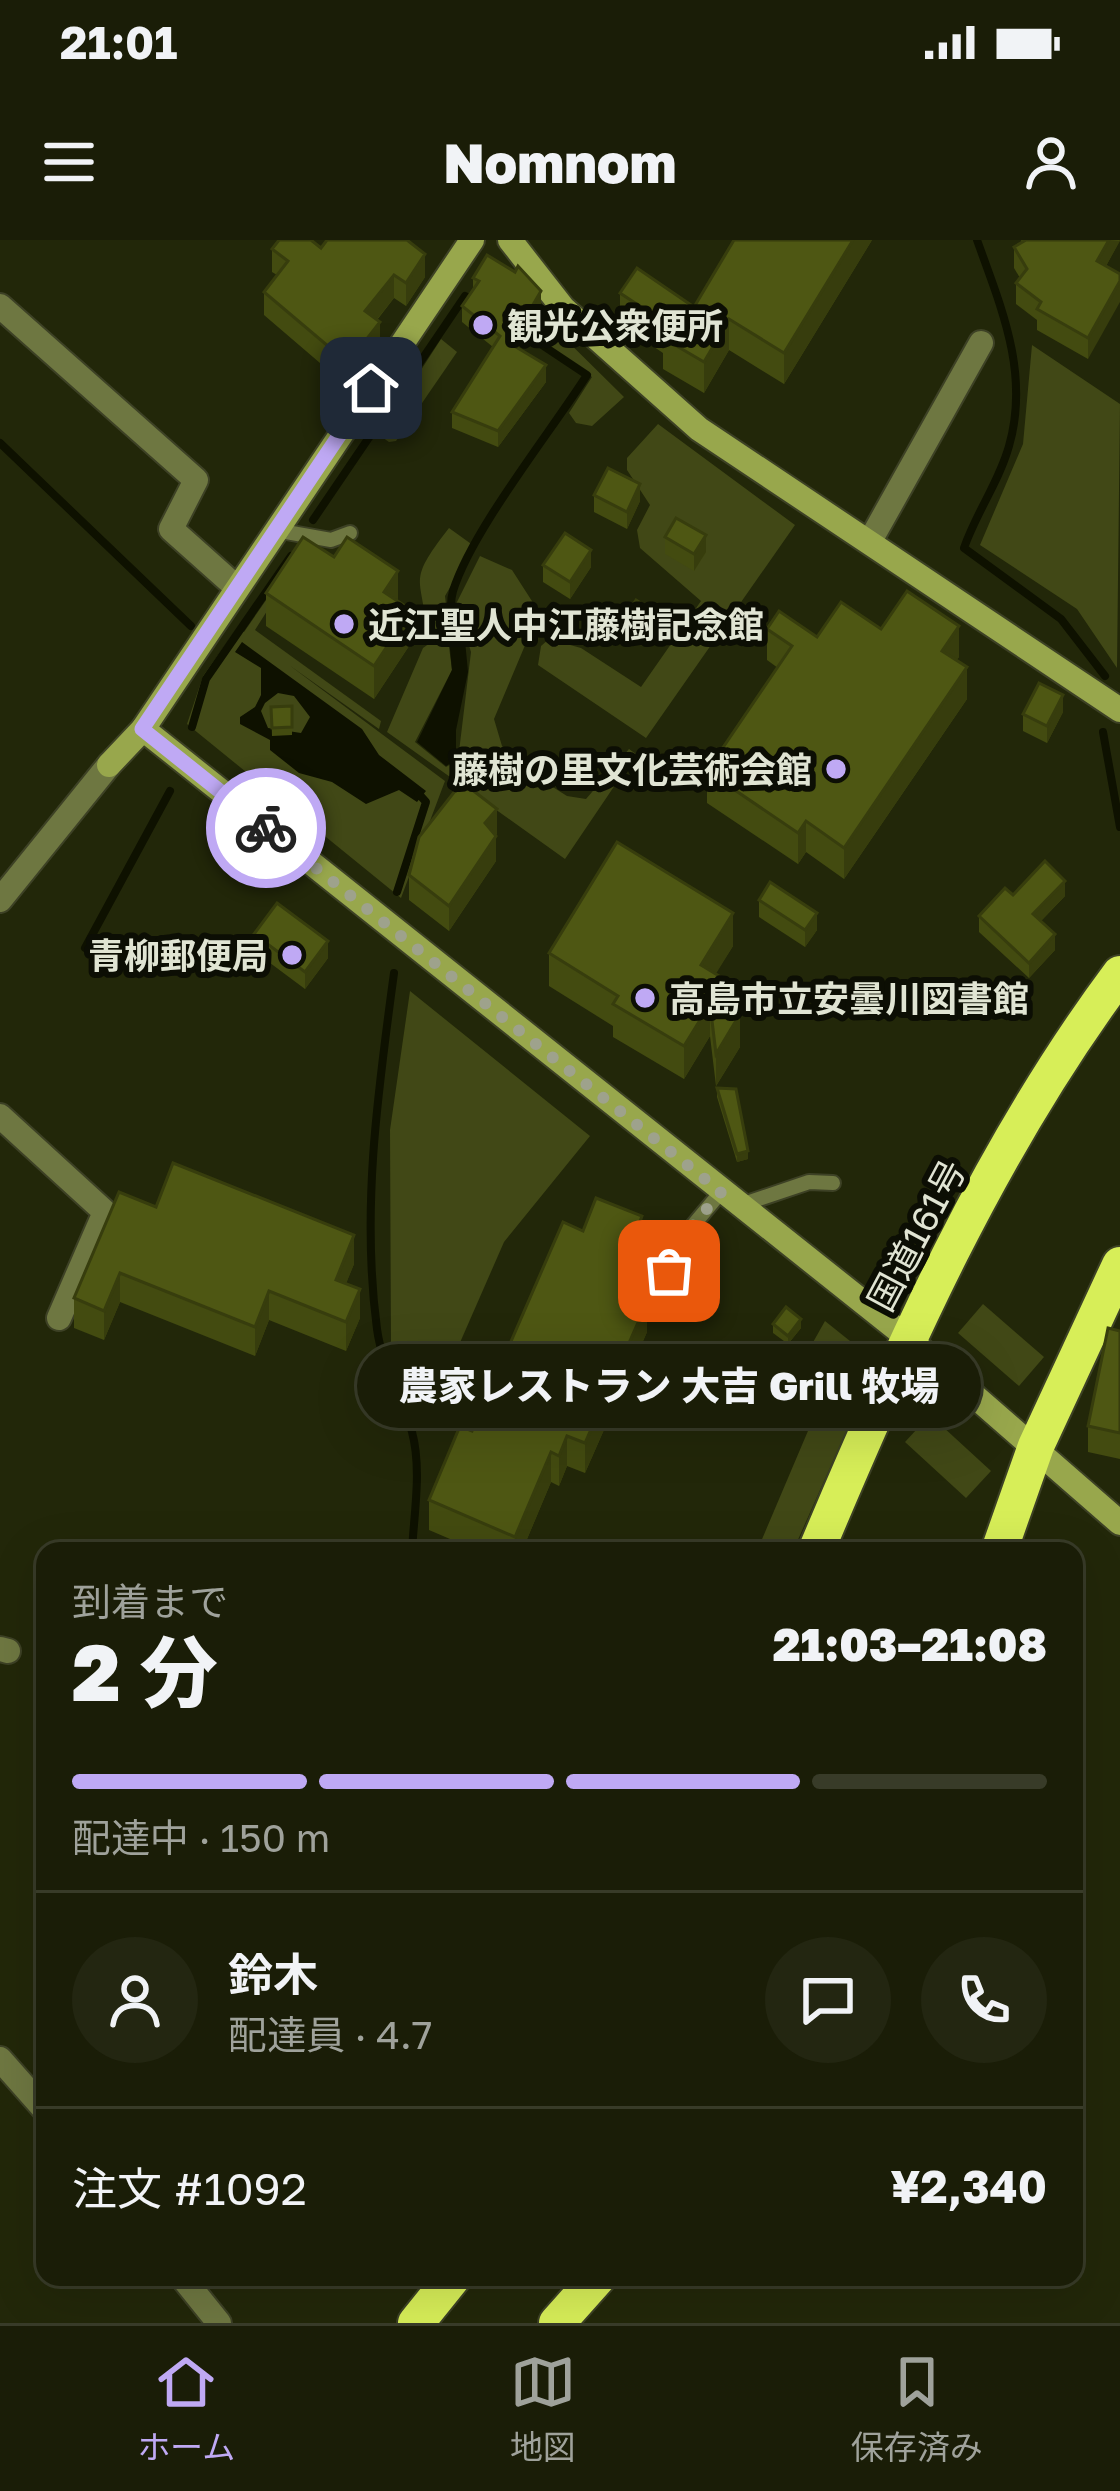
<!DOCTYPE html>
<html lang="ja">
<head>
<meta charset="utf-8">
<style>
  :root { --surface:#1a1d07; --page:#232611; --text:#f1f3f6; --muted:#9fa29b; --line:#383b28; --accent:#bfa9f4 }
  body { margin:0; font-family:"Golos Text","Noto Sans JP",sans-serif; background:var(--page); color:var(--text); height:100vh; display:flex; flex-direction:column; font-size:45px; white-space:nowrap }
  * { box-sizing:border-box; margin:0 }
  p { font-size:39px; color:var(--muted) }
  .icon { flex:none; width:66px; height:66px; fill:none; stroke:currentColor; stroke-width:2; stroke-linecap:round; stroke-linejoin:round }
  .map { position:relative; flex:1; overflow:hidden }
  .sheet { position:absolute; left:36px; top:1302px; width:1047px; height:744px; display:flex; flex-direction:column; background:var(--surface); border-radius:24px; box-shadow:0 12px 48px #0002,0 0 0 3px var(--line) }
  .sheet>* { flex:none }
  .pin { position:absolute; display:grid; place-items:center; width:102px; height:102px; color:#fff; margin:-51px; border-radius:24px; box-shadow:0 6px 18px #0006 }
  .courier { position:absolute; display:grid; place-items:center; width:120px; height:120px; margin:-60px; border:9px solid #bfa9f4; border-radius:50%; background:#fff; color:#222; box-shadow:0 3px 15px #0007 }
  .bubble { position:absolute; height:84px; border-radius:42px; background:var(--surface); box-shadow:0 12px 48px #0002,0 0 0 3px var(--line); font-size:39px; font-weight:800; line-height:84px; text-align:center }
  .headline em { font-style:normal; font-weight:800 }
  .headline div { display:flex; flex-direction:column-reverse }
  .headline { display:flex; align-items:center; justify-content:space-between; height:204px; padding:0 36px }
  h1 { font-size:78px; font-weight:800; line-height:90px }
  .bar { display:grid; grid-template-columns:repeat(4,1fr); gap:18px 12px; align-content:center; height:144px; padding:0 36px }
  .bar i { height:15px; border-radius:9px; background:var(--line) }
  .bar .active { background:var(--accent) }
  .bar p { grid-column:span 4 }
  .line { display:flex; align-items:center; gap:30px; padding:0 36px; border-top:3px solid var(--line) }
  .line div { flex:1 }
  .round { display:grid; place-items:center; flex:none; width:126px; height:126px; border-radius:63px; background:var(--page) }
  .status { display:flex; justify-content:space-between; align-items:center; height:84px; padding:0 60px; background:var(--surface); direction:ltr }
  .status svg { height:33px; fill:currentColor }
  header { display:flex; justify-content:space-between; align-items:center; height:156px; padding:0 36px; background:var(--surface); font-size:54px; font-weight:800 }
  .tab-bar { display:flex; justify-content:space-around; align-items:center; height:168px; border-top:3px solid var(--line); background:var(--surface); font-size:33px; color:var(--muted) }
  .tab-bar a { display:grid; justify-items:center; gap:6px }
  .tab-bar .active { color:var(--accent) }
  .map>svg:first-child { display:block }
  .green { fill:#414816 }
  .water { fill:#0e1100; fill-rule:evenodd }
  .lines { fill:none; stroke-linecap:round; stroke-linejoin:round }
  .stream { stroke:#0e1100; stroke-width:8 }
  .lane-casing { stroke:#3d4125; stroke-width:18 }
  .street-casing { stroke:#3d4125; stroke-width:28 }
  .secondary-casing { stroke:#3d4125; stroke-width:28 }
  .highway-casing { stroke:#3d4125; stroke-width:40 }
  .lane { stroke:#6e7741; stroke-width:14 }
  .street { stroke:#6e7741; stroke-width:24 }
  .secondary { stroke:#98a74c; stroke-width:24 }
  .highway { stroke:#d7ee58; stroke-width:36 }
  .wall { fill:#434b10 }
  .shaded-wall { fill:#373d0d }
  .building { fill:#4e5713; stroke:#373d0d; stroke-width:3 }
  .done { stroke:#9ea28c; stroke-width:12; stroke-dasharray:0 21.6 }
  .route { stroke:#bfa9f4; stroke-width:15 }
  .poi-dot { fill:#bfa9f4; stroke:#0c0e04; stroke-width:4.5 }
  .labels { text-anchor:middle; dominant-baseline:central; stroke-width:12; stroke-linejoin:round; paint-order:stroke }
  .poi-label { font-size:36px; font-weight:bold; fill:#e0e4d3; stroke:#0c0e04; text-anchor:start }
  .street-label { font-size:36px; fill:#e0e4d3; stroke:#0c0e04 }
</style>
</head>
<body>
<div class="status"><b>21:01</b><svg viewBox="0 0 49 12"><path d="M0 12V9h3v3zM5 12V6h3v6zM10 12V3h3v9zM15 12V0h3v12zM26 1h20v11H26zM47 4h2v5h-2z"/></svg></div>
<header><svg class="icon" aria-label="menu" viewBox="0 0 24 24"><path d="M4 6h16M4 12h16M4 18h16"/></svg>Nomnom<svg class="icon" aria-label="person" viewBox="0 0 24 24"><circle cx="12" cy="8" r="4"/><path d="M4 21q1-7 8-7t8 7"/></svg></header>
<div class="map">
<svg width="1120" height="2083" viewBox="0 0 1120 2083">
  <rect width="100%" height="100%" fill="#222709"/>
  <g class="green">
    <polygon points="547,81 624,157 592,186 576,183 569,173 592,137 535,96"/>
    <polygon points="441,99 457,112 396,201 389,202 379,195"/>
    <polygon points="1032,105 1120,164 1117,428 1077,369 980,305 1023,204"/>
    <polygon points="658,184 795,285 646,498 538,425 541,406 549,399 581,408 641,447 701,361 640,308 637,290 650,265 627,230 627,218"/>
    <path d="M449,288L474,306L445,356L448,382L427,398C424,334 404,346 449,288Z"/>
    <polygon points="480,316 512,330 539,372 494,479 502,506 532,534 567,556 586,559 629,509 636,514 565,619 387,492 423,408 447,391 452,430 415,502 446,527 458,520 471,412 456,364"/>
    <polygon points="291,324 295,327 255,390 381,481 379,489 289,425 445,541 401,658 187,484 203,436 237,388 244,392"/>
    <polygon points="410,751 590,896 504,1002 448,1130 391,1108 390,890"/>
    <polygon points="983,1064 1044,1117 1019,1146 958,1093"/>
    <polygon points="825,1081 855,1105 860,1160 793,1311 757,1311 816,1172 810,1151 794,1136"/>
    <polygon points="930,1175 991,1231 966,1258 905,1202"/>
  </g>
  <g class="water">
    <polygon points="448,388 451,393 464,390 468,432 456,490 456,520 446,526 417,502 452,430"/>
    <path d="M242,402L362,489L379,515L426,551L417,562L399,550L366,564L332,542L299,533L270,510V500L240,484V477L255,467L261,455V428L235,412ZM278,453L294,456L310,477L301,493L268,488L261,471L265,463Z"/>
  </g>
  <g class="lines">
    <g class="stream">
      <path d="M977,0C1001,67 1030,133 1009,206C999,242 976,273 964,308L1061,379L1105,436"/>
      <polyline points="0,203 191,386"/>
      <polyline points="313,280 465,56 473,61"/>
      <path d="M457,397C454,381 448,368 453,351C472,290 550,193 587,135L521,91"/>
      <polyline points="192,487 206,439 291,316"/>
      <polyline points="1103,492 1120,587"/>
      <polyline points="397,652 426,562 418,553"/>
      <polyline points="85,708 170,551"/>
      <path d="M394,733C378,851 361,970 377,1089C382,1127 403,1157 412,1192C422,1229 414,1273 412,1311"/>
    </g>
    <defs>
      <g id="lane">
        <polyline points="275,290 331,300 350,293"/>
        <polyline points="738,966 809,942 833,943"/>
        <polyline points="684,1067 669,1031 690,989 721,952"/>
      </g>
      <g id="street">
        <polyline points="0,66 196,240 171,289 236,347"/>
        <polyline points="870,301 981,103"/>
        <polyline points="0,660 109,525"/>
        <polyline points="0,876 105,972 59,1078"/>
        <polyline points="0,1409 8,1411"/>
        <polyline points="0,1819 45,1870"/>
        <polyline points="182,2037 219,2083"/>
      </g>
      <g id="secondary">
        <polyline points="510,0 563,68 699,189 1120,470"/>
        <polyline points="143,489 908,1098 1120,1283"/>
        <polyline points="109,525 143,489 472,0"/>
      </g>
      <g id="highway">
        <path d="M816,1311C900,1111 990,908 1120,734"/>
        <polyline points="999,1311 1036,1206 1120,1025"/>
        <polyline points="416,2083 453,2037"/>
        <polyline points="557,2083 598,2037"/>
      </g>
    </defs>
    <use href="#lane" class="lane-casing"/>
    <use href="#street" class="street-casing"/>
    <use href="#secondary" class="secondary-casing"/>
    <use href="#highway" class="highway-casing"/>
    <use href="#lane" class="lane"/>
    <use href="#street" class="street"/>
    <use href="#secondary" class="secondary"/>
    <use href="#highway" class="highway"/>
  </g>
  <g class="wall">
    <polygon points="872,0 784,144 729,110 704,153 663,129 663,113 620,84 620,53 694,67"/>
    <polygon points="1021,0 1120,0 1106,26 1088,119 1037,90 1037,80 1016,64 1016,43 1020,38 1014,28 1014,7 1022,2"/>
    <polygon points="321,8 425,37 406,66 394,58 377,80 380,105 348,147 264,75 264,52 277,35 272,32 272,9"/>
    <polygon points="473,38 541,67 519,104 519,109 546,142 498,207 452,188 452,172 493,107 462,82 462,66 473,50"/>
    <polygon points="594,255 640,261 627,289 594,272"/>
    <polygon points="665,297 706,312 694,331 665,314"/>
    <polygon points="543,325 591,327 570,359 543,342"/>
    <polygon points="266,353 398,361 411,403 374,459 266,386"/>
    <polygon points="625,377 659,384 648,401 625,386"/>
    <polygon points="767,389 817,397 881,389 959,417 956,420 967,459 844,639 806,612 798,624 707,563 707,531 778,428 767,420"/>
    <polygon points="292,466 292,495 272,496 271,467"/>
    <polygon points="1063,472 1047,503 1023,491 1023,474"/>
    <polygon points="497,594 496,595 496,621 449,691 409,660 409,635"/>
    <polygon points="1013,655 1065,656 1041,681 1055,710 1029,738 979,692 979,676"/>
    <polygon points="759,660 817,690 805,707 759,677"/>
    <polygon points="254,694 328,718 305,749 254,711"/>
    <polygon points="733,706 715,734 740,807 716,846 710,796 684,839 613,797 613,786 549,746 549,713"/>
    <polygon points="717,848 748,919 737,922 717,857"/>
    <polygon points="156,967 354,1024 346,1043 360,1078 346,1111 269,1080 255,1116 120,1062 104,1100 74,1088 74,1058"/>
    <polygon points="583,991 642,1006 639,1015 641,1046 636,1058 647,1092 585,1233 567,1226 559,1246 551,1242 522,1311 478,1311 429,1290 429,1260 472,1191"/>
    <polygon points="773,1084 801,1088 788,1104 773,1093"/>
    <polygon points="1120,1091 1120,1219 1088,1212 1088,1186"/>
  </g>
  <g class="shaded-wall">
    <polygon points="853,0 872,0 784,144 784,113"/>
    <polygon points="1109,0 1120,1 1097,42 1097,21"/>
    <polygon points="425,14 425,37 406,66 406,43"/>
    <polygon points="394,35 394,58 365,94 365,71"/>
    <polygon points="1120,41 1120,62 1088,119 1088,98"/>
    <polygon points="541,51 541,67 519,104 519,119 513,99"/>
    <polygon points="729,79 729,110 704,153 704,122"/>
    <polygon points="380,82 380,105 348,147 348,123"/>
    <polygon points="546,125 546,142 498,207 498,191"/>
    <polygon points="640,244 640,261 627,289 627,272"/>
    <polygon points="706,295 706,312 694,331 694,314"/>
    <polygon points="591,310 591,327 570,359 570,342"/>
    <polygon points="398,331 398,364 384,352"/>
    <polygon points="411,370 411,403 374,459 374,426"/>
    <polygon points="659,375 659,384 648,401 648,392"/>
    <polygon points="959,386 959,417 942,442 942,411"/>
    <polygon points="967,427 967,459 844,639 844,608"/>
    <polygon points="1063,455 1063,472 1047,503 1047,486"/>
    <polygon points="497,569 497,594 485,607 485,583"/>
    <polygon points="806,581 806,612 798,624 798,593"/>
    <polygon points="496,596 496,621 449,691 449,666"/>
    <polygon points="1065,641 1065,656 1033,689 1033,674"/>
    <polygon points="733,673 733,706 701,758 701,725"/>
    <polygon points="817,673 817,690 805,707 805,690"/>
    <polygon points="1055,694 1055,710 1029,738 1029,723"/>
    <polygon points="328,701 328,718 305,749 305,732"/>
    <polygon points="724,739 724,772 713,757"/>
    <polygon points="710,764 710,796 684,839 684,806"/>
    <polygon points="740,774 740,807 716,846 716,814"/>
    <polygon points="748,911 748,919 737,922 737,914"/>
    <polygon points="642,976 642,1006 629,1041 629,1011"/>
    <polygon points="354,995 354,1024 336,1069 336,1040"/>
    <polygon points="641,1016 641,1046 625,1083 625,1053"/>
    <polygon points="120,1033 120,1062 104,1100 104,1071"/>
    <polygon points="360,1049 360,1078 346,1111 346,1082"/>
    <polygon points="269,1051 269,1080 255,1116 255,1087"/>
    <polygon points="647,1062 647,1092 585,1233 585,1203"/>
    <polygon points="801,1079 801,1088 788,1104 788,1096"/>
    <polygon points="567,1196 567,1226 559,1246 559,1216"/>
    <polygon points="551,1212 551,1242 522,1311 515,1311 515,1297"/>
    <polygon points="1076,1335 1076,1360 1074,1366 1074,1340"/>
  </g>
  <g class="building">
    <polygon points="279,0 311,0 321,8 327,0 407,0 425,14 406,43 394,35 365,71 380,82 348,123 264,52 288,21 272,9"/>
    <polygon points="734,0 853,0 784,113 729,79 704,122 663,98 670,86 620,53 637,28 694,67"/>
    <polygon points="1026,0 1109,0 1097,21 1120,34 1120,41 1088,98 1037,69 1041,62 1016,43 1027,29 1014,7"/>
    <polygon points="487,15 515,32 518,26 541,51 513,99 519,102 516,107 546,125 498,191 452,172 500,96 462,66 479,41 473,38"/>
    <polygon points="608,228 640,244 627,272 594,255"/>
    <polygon points="676,278 706,295 694,314 665,297"/>
    <polygon points="565,293 591,310 570,342 543,325"/>
    <polygon points="303,297 334,317 347,297 398,331 384,352 411,370 374,426 266,353"/>
    <polygon points="907,351 959,386 942,411 967,427 844,608 806,581 798,593 707,531 792,406 767,389 779,371 817,397 841,362 881,389"/>
    <polygon points="636,360 659,375 648,392 625,377"/>
    <polygon points="1039,443 1063,455 1047,486 1023,474"/>
    <polygon points="292,466 292,487 272,488 271,467"/>
    <polygon points="462,542 497,569 485,583 496,596 449,666 409,635 419,597"/>
    <polygon points="617,602 733,673 701,725 724,739 713,757 740,774 716,814 710,764 684,806 613,764 618,756 549,713"/>
    <polygon points="1045,621 1065,641 1033,674 1055,694 1029,723 979,676 1005,648 1013,655"/>
    <polygon points="770,642 817,673 805,690 759,660"/>
    <polygon points="277,663 328,701 305,732 254,694"/>
    <polygon points="717,848 736,849 748,911 737,914"/>
    <polygon points="173,923 354,995 336,1040 360,1049 346,1082 269,1051 255,1087 120,1033 104,1071 74,1058 119,952 156,967"/>
    <polygon points="596,958 642,976 629,1011 641,1016 625,1053 647,1062 585,1203 567,1196 559,1216 551,1212 515,1297 429,1260 460,1186 472,1191 563,982 583,991"/>
    <polygon points="786,1067 801,1079 788,1096 773,1084"/>
    <polygon points="1108,1088 1120,1091 1120,1193 1088,1186"/>
  </g>
  <g class="lines">
    <polyline class="done" points="266,588 721,952 690,989 669,1031"/>
    <polyline class="route" points="266,588 142,489 371,148"/>
  </g>
  <g class="poi-dot">
    <circle cx="483" cy="85" r="12"/>
    <circle cx="344" cy="384" r="12"/>
    <circle cx="836" cy="529" r="12"/>
    <circle cx="292" cy="715" r="12"/>
    <circle cx="645" cy="758" r="12"/>
  </g>
  <g class="labels">
    <g class="poi-label">
      <text x="507" y="85">観光公衆便所</text>
      <text x="368" y="384">近江聖人中江藤樹記念館</text>
      <text x="812" y="529" text-anchor="end">藤樹の里文化芸術会館</text>
      <text x="268" y="715" text-anchor="end">青柳郵便局</text>
      <text x="669" y="758">高島市立安曇川図書館</text>
    </g>
    <g class="street-label">
      <text transform="translate(916 995) rotate(-62)">国道161号</text>
    </g>
  </g>
</svg>
<div class="pin" style="left:669px;top:1031px;background:#ea580c"><svg class="icon" aria-label="bag" viewBox="0 0 24 24"><path d="M5 8h14l-1 12H6zM9 8a3 3 0 0 1 6 0"/></svg></div>
<div class="pin" style="left:371px;top:148px;background:#1f2937"><svg class="icon" aria-label="home" viewBox="0 0 24 24"><path d="M3 11l9-7 9 7M6 9v11h12V9"/></svg></div>
<div class="courier" style="left:266px;top:588px"><svg class="icon" aria-label="bike" viewBox="0 0 24 24"><circle cx="6" cy="16" r="4"/><circle cx="18" cy="16" r="4"/><path d="M6 16l4-8h5l3 8M10 8l3 8H6M13 5h3"/></svg></div>
<div class="bubble" style="left:357px;top:1104px;width:624px">農家レストラン 大吉 Grill 牧場</div>
<section class="sheet">
<div class="headline"><div><h1>2 分</h1><p>到着まで</p></div><em>21:03–21:08</em></div>
<div class="bar"><i class="active"></i><i class="active"></i><i class="active"></i><i></i><p>配達中 · 150 m</p></div>
<div class="line" style="height:216px"><a class="round"><svg class="icon" aria-label="person" viewBox="0 0 24 24"><circle cx="12" cy="8" r="4"/><path d="M4 21q1-7 8-7t8 7"/></svg></a><div><b>鈴木</b><p>配達員 · 4.7</p></div><a class="round"><svg class="icon" aria-label="chat" viewBox="0 0 24 24"><path d="M4 5h16v11H9l-5 4z"/></svg></a><a class="round"><svg class="icon" aria-label="phone" viewBox="0 0 24 24"><path d="M5 4h4l2 5-3 2q2 4 5 5l2-3 5 2v4C11 20 4 13 5 4z"/></svg></a></div>
<div class="line" style="height:156px"><div>注文 #1092</div><b>¥2,340</b></div>
</section>
</div>
<nav class="tab-bar">
<a class="active"><svg class="icon" aria-label="home" viewBox="0 0 24 24"><path d="M3 11l9-7 9 7M6 9v11h12V9"/></svg>ホーム</a>
<a><svg class="icon" aria-label="map" viewBox="0 0 24 24"><path d="M3 6l6-2 6 2 6-2v14l-6 2-6-2-6 2zM9 4v14M15 6v14"/></svg>地図</a>
<a><svg class="icon" aria-label="saved" viewBox="0 0 24 24"><path d="M7 4h10v16l-5-4-5 4z"/></svg>保存済み</a>
</nav>
</body>
</html>
